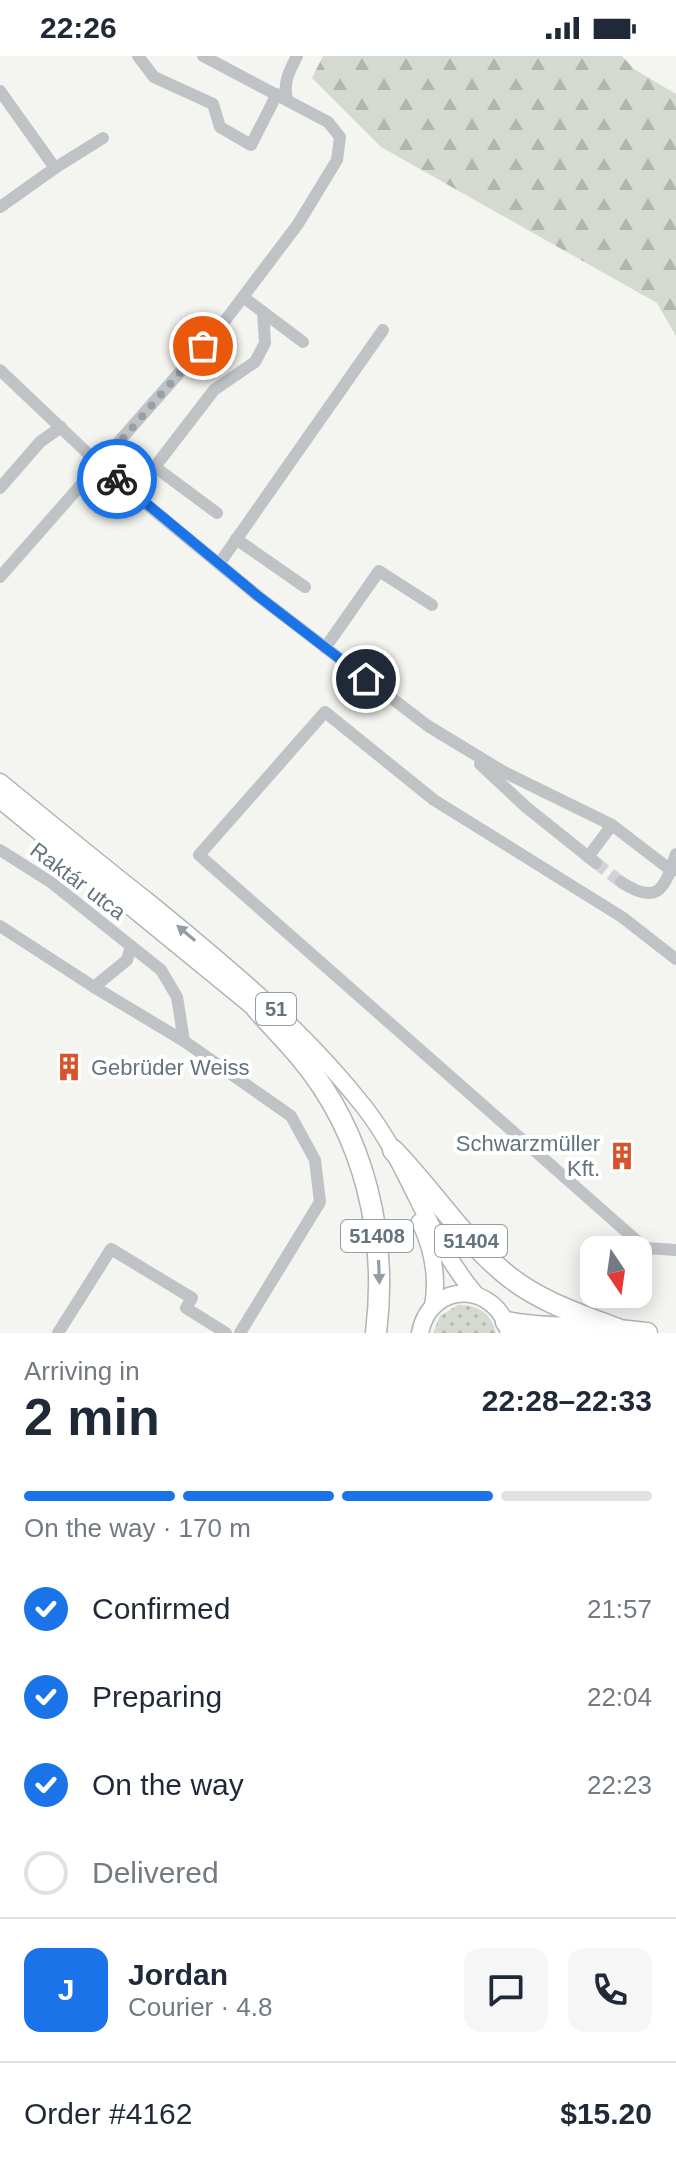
<!DOCTYPE html>
<html lang="en">
<head>
<meta charset="utf-8">
<style>
  :root { --surface:#fff; --page:#f6f6f7; --text:#1f2937; --muted:#747a83; --line:#e0e1e3; --accent:#1a73e8 }
  body { margin:0; font-family:Arial,sans-serif; background:var(--page); color:var(--text); height:100vh; display:flex; flex-direction:column; font-size:30px; white-space:nowrap }
  * { box-sizing:border-box; margin:0 }
  p { font-size:26px; color:var(--muted) }
  .icon { flex:none; width:44px; height:44px; fill:none; stroke:currentColor; stroke-width:2; stroke-linecap:round; stroke-linejoin:round }
  .map { position:relative; height:1277px; overflow:hidden }
  .panel { display:flex; flex-direction:column; background:var(--surface); flex:1 }
  .panel>* { flex:none }
  .needle { width:52px; rotate:167deg }
  .tools { position:absolute; left:580px; top:1180px; display:grid; gap:16px }
  .tools a { display:grid; place-items:center; width:72px; height:72px; border-radius:16px; background:var(--surface); box-shadow:0 4px 20px #0003; font-size:40px }
  .pin { position:absolute; display:grid; place-items:center; width:68px; height:68px; color:#fff; margin:-34px; border:4px solid #fff; border-radius:50%; box-shadow:0 2px 8px #0007 }
  .courier { position:absolute; display:grid; place-items:center; width:80px; height:80px; margin:-40px; border:6px solid #1a73e8; border-radius:50%; background:#fff; color:#222; box-shadow:0 2px 10px #0007 }
  .head em { font-style:normal; font-weight:800 }
  .head div { display:flex; flex-direction:column-reverse }
  .head { display:flex; align-items:center; justify-content:space-between; height:136px; padding:0 24px }
  h1 { font-size:52px; font-weight:800; line-height:60px }
  .bar { display:grid; grid-template-columns:repeat(4,1fr); gap:12px 8px; align-content:center; height:96px; padding:0 24px }
  .bar i { height:10px; border-radius:6px; background:var(--line) }
  .bar .selected { background:var(--accent) }
  .bar p { grid-column:span 4 }
  .line { display:flex; align-items:center; gap:20px; padding:0 24px; border-top:2px solid var(--line) }
  .line div { flex:1 }
  .round { display:grid; place-items:center; flex:none; width:84px; height:84px; border-radius:16px; background:var(--page) }
  ol { padding:0 24px; list-style:none }
  li { display:flex; align-items:center; gap:24px; height:88px }
  li p { margin-inline-start:auto }
  li .icon { padding:8px; border-radius:50%; background:var(--accent); color:#fff; stroke-width:4 }
  li:last-child { color:var(--muted) }
  li i { width:44px; height:44px; border:4px solid var(--line); border-radius:50% }
  .status { display:flex; justify-content:space-between; align-items:center; height:56px; padding:0 40px; background:var(--surface); direction:ltr }
  .status svg { height:22px; fill:currentColor }
  .map>svg:first-child { display:block }
  .grass { fill:url(#grass-dots) }
  .forest { fill:url(#forest-firs) }
  .lines { fill:none; stroke-linecap:round; stroke-linejoin:round }
  .minor-tunnel { stroke:#d0d4d4; stroke-width:12; stroke-dasharray:12 6; stroke-linecap:butt }
  .major-casing { stroke:#b0b5b8; stroke-width:19 }
  .highway-casing { stroke:#b0b4b6; stroke-width:23 }
  .minor { stroke:#bfc3c6; stroke-width:12 }
  .major { stroke:#fff; stroke-width:16 }
  .highway { stroke:#fff; stroke-width:20 }
  .oneway { fill:#929ea5 }
  .done { stroke:#96a1a7; stroke-width:8; stroke-dasharray:0 14.4 }
  .route { stroke:#1a73e8; stroke-width:10 }
  .labels { text-anchor:middle; dominant-baseline:central; stroke-width:8; stroke-linejoin:round; paint-order:stroke }
  .shield { fill:#fff; stroke:#929ea5; stroke-width:2 }
  .shield-label { font-size:20px; font-weight:bold; fill:#64747f }
  .street-label { font-size:22px; fill:#64747f; stroke:#fff }
  .poi-label { font-size:22px; fill:#64747f; stroke:#fff; text-anchor:start }
</style>
</head>
<body>
<div class="status"><b>22:26</b><svg viewBox="0 0 49 12"><path d="M0 12V9h3v3zM5 12V6h3v6zM10 12V3h3v9zM15 12V0h3v12zM26 1h20v11H26zM47 4h2v5h-2z"/></svg></div>
<div class="map">
<svg width="676" height="1277" viewBox="0 0 676 1277">
  <defs>
    <pattern id="grass-dots" width="8" height="8" patternUnits="userSpaceOnUse" patternTransform="scale(2)"><rect width="8" height="8" fill="#d5dad1"/><path d="M2 2h.1M6 6h.1" fill="none" stroke="#b0b5af" stroke-width="1.8" stroke-linecap="round"/></pattern>
    <pattern id="forest-firs" width="22" height="20" patternUnits="userSpaceOnUse" patternTransform="scale(2)"><rect width="22" height="20" fill="#d5dad1"/><path d="M5 1l3.5 6h-7zM16 11l3.5 6h-7z" fill="#b0b5af"/></pattern>
  </defs>
  <rect width="100%" height="100%" fill="#f4f4f0"/>
  <path class="grass" d="M458,1249C478,1249 491,1257 496,1277H433L440,1260Z"/>
  <polygon class="forest" points="323,0 622,0 634,13 676,38 676,280 657,247 381,91 312,22"/>
  <g class="lines">
    <polyline class="minor-tunnel" points="596,807 621,826"/>
    <defs>
      <g id="major">
        <path d="M0,726C50,767 100,808 151,848C228,911 303,973 365,1052C410,1110 428,1183 476,1239"/>
        <polyline points="0,744 263,959"/>
        <path d="M420,1166C433,1193 438,1222 433,1250"/>
        <path d="M420,1277C430,1224 497,1225 509,1277"/>
      </g>
      <g id="highway">
        <path d="M256,952C271,969 287,985 301,1002C365,1079 388,1180 376,1277"/>
        <path d="M393,1094C431,1133 460,1179 502,1215C535,1244 578,1258 618,1273"/>
        <path d="M506,1266C552,1275 600,1270 647,1277"/>
      </g>
    </defs>
    <use href="#major" class="major-casing"/>
    <use href="#highway" class="highway-casing"/>
    <g class="minor">
      <polyline points="138,0 154,21 213,48 220,71 251,89 277,38"/>
      <polyline points="0,35 55,112 0,151"/>
      <path d="M287,43C283,26 289,16 297,0"/>
      <polyline points="55,112 103,82"/>
      <polyline points="263,256 303,286"/>
      <polyline points="0,314 100,409 134,438 258,540 428,670 504,716 612,769 672,815"/>
      <polyline points="155,411 217,457"/>
      <polyline points="0,432 40,386 61,371"/>
      <polyline points="134,438 214,334 255,306 265,287 263,256 243,241"/>
      <polyline points="236,483 305,531"/>
      <polyline points="219,508 383,274"/>
      <polyline points="0,521 224,266 298,168 337,104 340,81 328,66 203,0"/>
      <polyline points="325,592 379,515 432,549"/>
      <polyline points="480,708 526,751 596,807"/>
      <polyline points="0,794 52,827 161,914 177,941 184,985 291,1060 315,1104 320,1146 240,1277"/>
      <polyline points="588,801 612,769"/>
      <path d="M621,826C659,851 665,831 676,798"/>
      <polyline points="0,870 94,931 127,904 131,890"/>
      <polyline points="676,903 622,861 434,744 325,656 199,799 645,1192 676,1194"/>
      <polyline points="94,931 184,985"/>
      <polyline points="58,1277 111,1193 192,1242 186,1252 226,1277"/>
    </g>
    <use href="#major" class="major"/>
    <use href="#highway" class="highway"/>
  </g>
  <defs><path id="oneway-solid" d="M-6-.8H1V-3.2L6.5 0L1 3.2V.8H-6Z" transform="scale(2)"/></defs>
  <g class="oneway">
    <use href="#oneway-solid" transform="translate(186 877) rotate(-140)"/>
    <use href="#oneway-solid" transform="translate(379 1216) rotate(88)"/>
  </g>
  <g class="lines">
    <polyline class="done" points="117,423 100,409 203,290"/>
    <polyline class="route" points="117,423 258,540 366,623"/>
  </g>
  <defs>
    <symbol id="building-bare" viewBox="-9 -9 18 18"><path d="M-4-6H4V6H1V3H-1V6H-4ZM-2.5-4.3h1.7v1.8h-1.7ZM.8-4.3h1.7v1.8H.8ZM-2.5-1h1.7V.8h-1.7ZM.8-1h1.7V.8H.8Z" fill="#d8522c" stroke="#fff" stroke-width="2.5" paint-order="stroke"/></symbol>
  </defs>
  <g fill-rule="evenodd">
    <use href="#building-bare" x="49" y="991" width="40" height="40"/>
    <use href="#building-bare" x="602" y="1080" width="40" height="40"/>
  </g>
  <g class="labels">
    <g class="shield">
      <rect x="256" y="937" width="40" height="32" rx="6"/>
      <rect x="341" y="1164" width="72" height="32" rx="6"/>
      <rect x="435" y="1169" width="72" height="32" rx="6"/>
    </g>
    <g class="shield-label">
      <text x="276" y="953">51</text>
      <text x="377" y="1180">51408</text>
      <text x="471" y="1185">51404</text>
    </g>
    <g class="street-label">
      <text transform="translate(78 825) rotate(37)">Raktár utca</text>
    </g>
    <g class="poi-label">
      <text x="91" y="1011">Gebrüder Weiss</text>
      <text x="600" y="1087" text-anchor="end">Schwarzmüller<tspan x="600" dy="25">Kft.</tspan></text>
    </g>
  </g>
</svg>
<div class="tools">
<a><svg class="needle" viewBox="-14 -14 28 28"><path d="M0-13l5 13h-10z" fill="#e53935"/><path d="M0 13l5-13h-10z" fill="#747a83"/></svg></a>
</div>
<div class="pin" style="left:203px;top:290px;background:#ea580c"><svg class="icon" aria-label="bag" viewBox="0 0 24 24"><path d="M5 8h14l-1 12H6zM9 8a3 3 0 0 1 6 0"/></svg></div>
<div class="pin" style="left:366px;top:623px;background:#1f2937"><svg class="icon" aria-label="home" viewBox="0 0 24 24"><path d="M3 11l9-7 9 7M6 9v11h12V9"/></svg></div>
<div class="courier" style="left:117px;top:423px"><svg class="icon" aria-label="bike" viewBox="0 0 24 24"><circle cx="6" cy="16" r="4"/><circle cx="18" cy="16" r="4"/><path d="M6 16l4-8h5l3 8M10 8l3 8H6M13 5h3"/></svg></div>
</div>
<section class="panel">
<div class="head"><div><h1>2 min</h1><p>Arriving in</p></div><em>22:28–22:33</em></div>
<div class="bar"><i class="selected"></i><i class="selected"></i><i class="selected"></i><i></i><p>On the way · 170 m</p></div>
<ol>
<li><svg class="icon" aria-label="check" viewBox="0 0 24 24"><path d="M5 12l5 5 9-10"/></svg>Confirmed<p>21:57</p></li>
<li><svg class="icon" aria-label="check" viewBox="0 0 24 24"><path d="M5 12l5 5 9-10"/></svg>Preparing<p>22:04</p></li>
<li><svg class="icon" aria-label="check" viewBox="0 0 24 24"><path d="M5 12l5 5 9-10"/></svg>On the way<p>22:23</p></li>
<li><i></i>Delivered</li>
</ol>
<div class="line" style="height:144px"><b class="round" style="background:var(--accent);color:#fff">J</b><div><b>Jordan</b><p>Courier · 4.8</p></div><a class="round"><svg class="icon" aria-label="chat" viewBox="0 0 24 24"><path d="M4 5h16v11H9l-5 4z"/></svg></a><a class="round"><svg class="icon" aria-label="phone" viewBox="0 0 24 24"><path d="M5 4h4l2 5-3 2q2 4 5 5l2-3 5 2v4C11 20 4 13 5 4z"/></svg></a></div>
<div class="line" style="height:104px"><div>Order #4162</div><b>$15.20</b></div>
</section>
</body>
</html>
